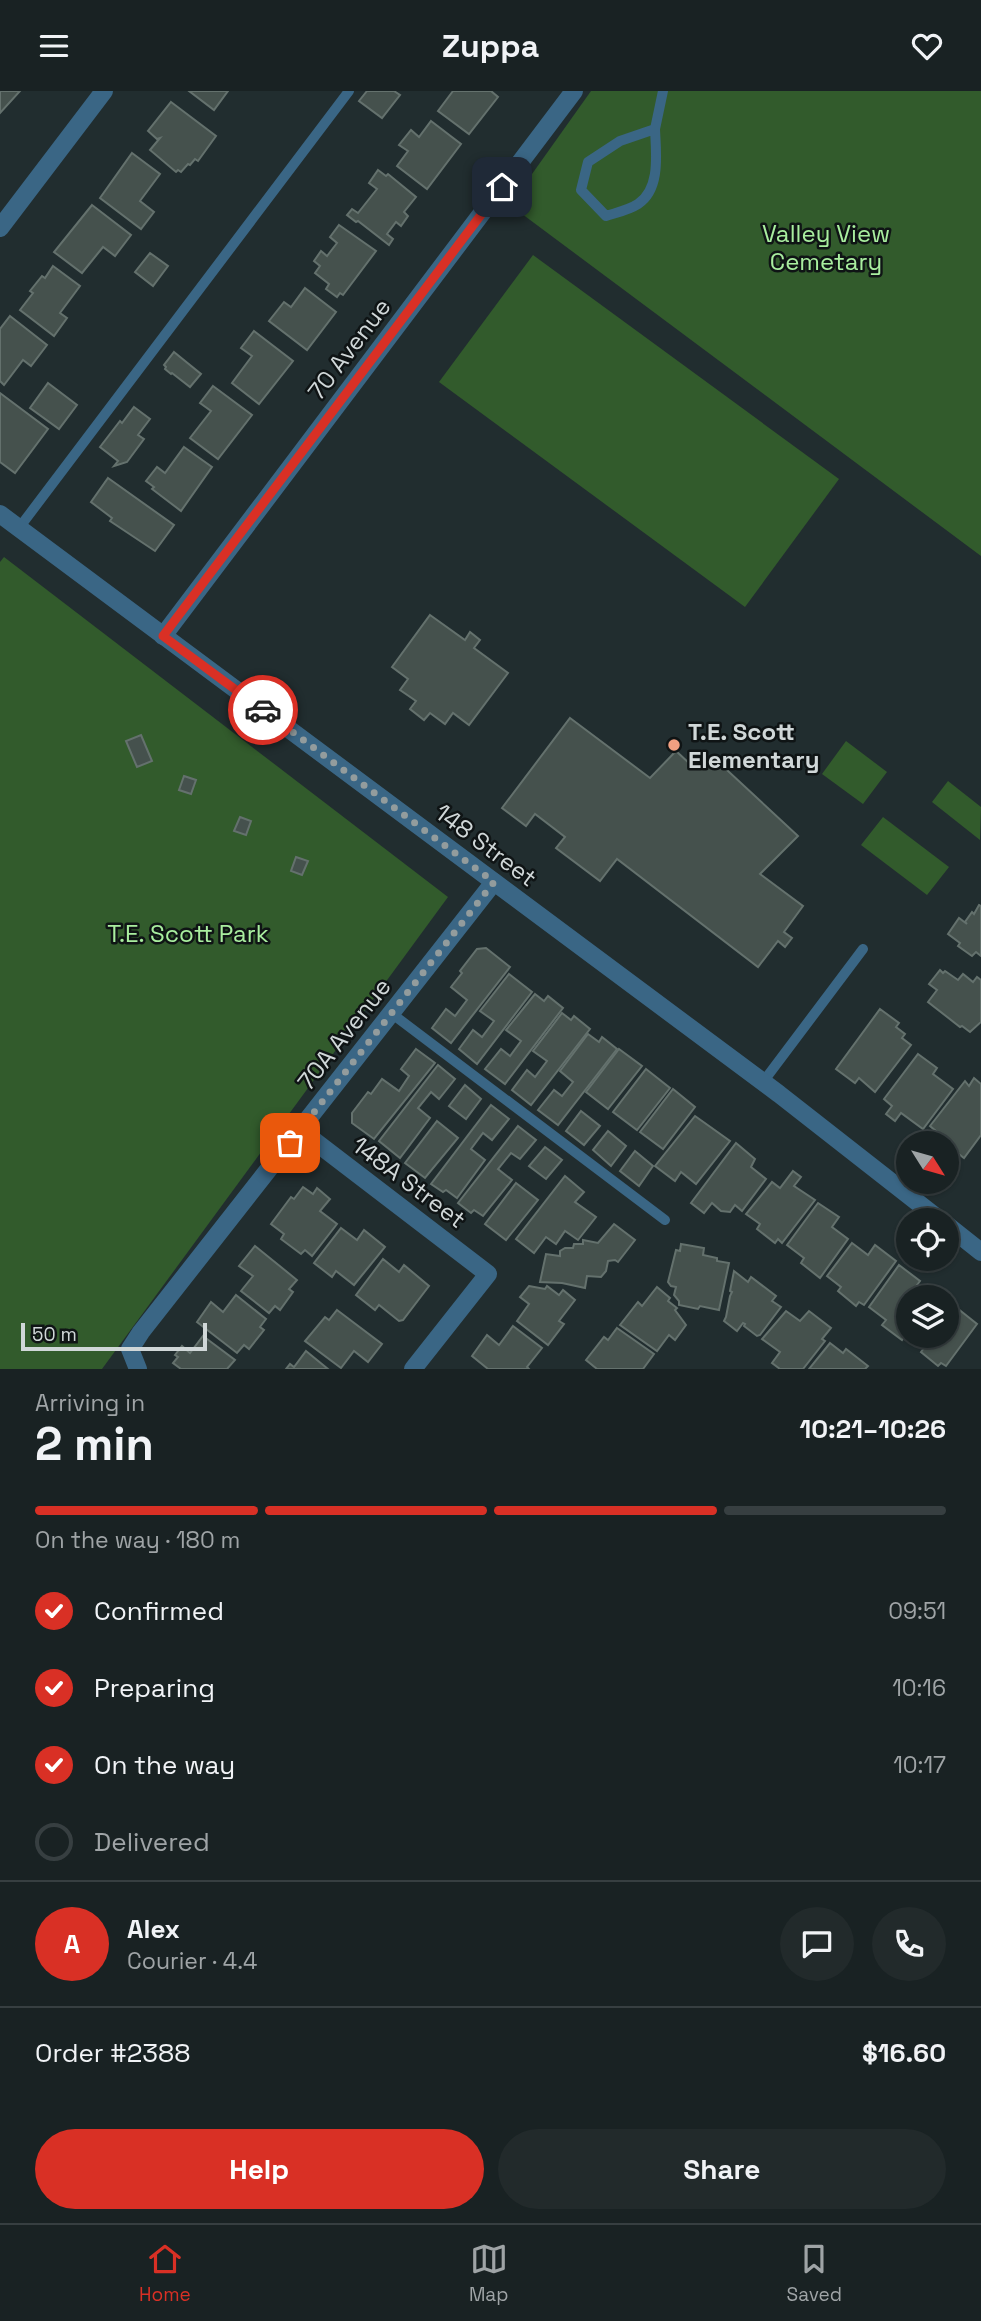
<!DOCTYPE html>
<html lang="en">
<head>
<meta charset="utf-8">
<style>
  :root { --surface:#192223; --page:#222a2b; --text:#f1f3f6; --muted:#9fa4a6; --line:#373f41; --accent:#d93025 }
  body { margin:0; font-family:"Space Grotesk",sans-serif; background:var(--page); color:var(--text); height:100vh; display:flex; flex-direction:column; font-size:26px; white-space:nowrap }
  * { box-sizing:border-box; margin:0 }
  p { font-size:23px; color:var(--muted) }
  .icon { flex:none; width:38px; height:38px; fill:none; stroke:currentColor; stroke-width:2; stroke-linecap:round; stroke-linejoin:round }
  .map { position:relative; height:1278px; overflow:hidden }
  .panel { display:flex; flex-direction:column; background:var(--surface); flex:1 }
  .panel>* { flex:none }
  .needle { width:46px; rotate:127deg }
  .tools { position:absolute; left:896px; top:1040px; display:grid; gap:14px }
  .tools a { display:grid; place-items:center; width:63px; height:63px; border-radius:50%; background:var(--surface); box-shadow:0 2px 5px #0004,0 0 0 2px var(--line); font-size:35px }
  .scale { position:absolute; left:21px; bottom:18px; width:186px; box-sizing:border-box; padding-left:7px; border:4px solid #d0d7d8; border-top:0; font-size:19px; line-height:24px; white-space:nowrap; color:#d0d7d8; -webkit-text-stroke:5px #0f1415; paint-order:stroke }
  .pin { position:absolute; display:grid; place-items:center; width:60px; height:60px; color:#fff; margin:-30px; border-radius:14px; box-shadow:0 4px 10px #0006 }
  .courier { position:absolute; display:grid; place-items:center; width:70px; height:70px; margin:-35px; border:5px solid #d93025; border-radius:50%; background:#fff; color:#222; box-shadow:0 2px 9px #0007 }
  .summary em { font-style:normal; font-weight:800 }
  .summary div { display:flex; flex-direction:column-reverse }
  .summary { display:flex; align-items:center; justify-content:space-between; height:119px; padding:0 35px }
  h1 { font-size:46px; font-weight:800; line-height:52px }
  .bar { display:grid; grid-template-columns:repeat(4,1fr); gap:10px 7px; align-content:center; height:84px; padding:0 35px }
  .bar i { height:9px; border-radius:5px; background:var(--line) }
  .bar .selected { background:var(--accent) }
  .bar p { grid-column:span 4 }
  .line { display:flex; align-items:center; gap:18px; padding:0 35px; border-top:2px solid var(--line) }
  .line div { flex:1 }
  .round { display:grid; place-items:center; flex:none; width:74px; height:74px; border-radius:37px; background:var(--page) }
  ol { padding:0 35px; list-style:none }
  li { display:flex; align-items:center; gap:21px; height:77px }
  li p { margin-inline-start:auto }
  li .icon { padding:7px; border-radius:50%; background:var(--accent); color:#fff; stroke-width:4 }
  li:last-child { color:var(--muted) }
  li i { width:38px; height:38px; border:4px solid var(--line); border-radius:50% }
  .action { display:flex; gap:14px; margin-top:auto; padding:14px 35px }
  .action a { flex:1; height:80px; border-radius:42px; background:var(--accent); color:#fff; font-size:28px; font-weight:800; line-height:80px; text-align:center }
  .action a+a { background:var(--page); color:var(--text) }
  header { display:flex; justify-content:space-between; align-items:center; height:91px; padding:0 35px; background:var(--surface); font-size:32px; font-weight:800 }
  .menu { display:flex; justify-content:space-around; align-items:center; height:98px; border-top:2px solid var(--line); background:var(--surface); font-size:19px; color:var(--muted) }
  .menu a { display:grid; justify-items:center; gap:4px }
  .menu .selected { color:var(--accent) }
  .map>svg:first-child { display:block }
  .green { fill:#325b2c }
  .building { fill:#45514d; stroke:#64716d; stroke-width:2 }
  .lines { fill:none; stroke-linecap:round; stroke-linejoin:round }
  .service { stroke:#3a6685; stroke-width:10 }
  .minor { stroke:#3a6685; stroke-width:18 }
  .tertiary { stroke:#3a6685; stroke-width:18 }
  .done { stroke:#939c9d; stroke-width:7; stroke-dasharray:0 12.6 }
  .route { stroke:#d93025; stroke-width:9 }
  .poi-dot { fill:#f2a081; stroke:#0f1415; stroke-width:2.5 }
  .labels { text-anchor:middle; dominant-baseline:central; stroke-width:5; stroke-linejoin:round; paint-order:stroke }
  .park-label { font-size:24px; fill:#a9ee9f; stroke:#0f1415 }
  .street-label { font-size:24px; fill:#d0d7d8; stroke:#0f1415 }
  .poi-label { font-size:24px; font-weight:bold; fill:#d0d7d8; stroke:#0f1415; text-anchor:start }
</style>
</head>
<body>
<header><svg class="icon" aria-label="menu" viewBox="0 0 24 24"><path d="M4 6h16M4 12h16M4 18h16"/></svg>Zuppa<svg class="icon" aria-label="heart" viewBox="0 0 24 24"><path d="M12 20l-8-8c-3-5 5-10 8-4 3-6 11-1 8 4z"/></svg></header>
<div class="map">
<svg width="981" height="1278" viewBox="0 0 981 1278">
  <rect width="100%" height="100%" fill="#212d2f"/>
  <g class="green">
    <polygon points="591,0 981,0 981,465 510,114"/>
    <polygon points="533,164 839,388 745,516 439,291"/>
    <polygon points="4,466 448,806 102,1278 0,1278 0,471"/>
    <polygon points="846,650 887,681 863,713 822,683"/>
    <polygon points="948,690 981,716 980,749 932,711"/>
    <polygon points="883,726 949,776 927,804 861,754"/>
  </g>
  <g class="building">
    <polygon points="0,0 20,0 0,22"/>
    <polygon points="189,0 228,0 214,19"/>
    <polygon points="367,0 394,0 400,4 382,27 359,10"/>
    <polygon points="453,0 491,0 498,6 469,43 438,20"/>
    <polygon points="171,11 216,45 198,70 195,68 190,74 188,73 181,81 178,79 176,81 150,59 160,47 157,48 148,40"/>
    <polygon points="431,30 461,53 427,98 397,75 408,60 399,54 411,39 419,46"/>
    <polygon points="132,62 160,83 140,110 154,121 141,138 100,107"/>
    <polygon points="378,79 386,85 388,83 416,106 404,121 408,125 401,135 396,131 387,143 393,148 389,154 358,130 356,131 347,124 352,118 358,122 377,98 369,92"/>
    <polygon points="92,114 131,144 115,165 103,156 82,182 54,161"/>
    <polygon points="339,134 376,160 343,204 340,202 337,206 326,198 329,193 315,182 320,175 314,170 321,160 327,165 337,152 330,146"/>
    <polygon points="150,162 168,175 153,195 135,181"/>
    <polygon points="53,175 80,195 60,222 67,227 54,245 20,219 33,202 30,200 42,185 45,187"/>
    <polygon points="305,197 336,221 307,259 269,230 284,211 291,216"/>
    <polygon points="10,225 47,254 31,275 23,269 4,294 0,290 0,238"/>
    <polygon points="254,240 293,270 259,313 232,292 252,265 241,257"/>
    <polygon points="174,261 201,283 190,296 172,282 171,283 165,278 166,276 164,274"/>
    <polygon points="48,292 77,314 59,338 30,317"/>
    <polygon points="213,295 252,324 218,368 190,347 211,320 200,312"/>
    <polygon points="0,302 48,338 15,382 0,371"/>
    <polygon points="134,316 150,328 138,344 144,348 127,371 114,375 118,370 100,356 120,330 122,332"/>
    <polygon points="184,356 212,376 181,420 152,398 154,396 146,390 157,376 165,382"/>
    <polygon points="108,387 174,434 155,460 110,430 112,427 91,411"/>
    <polygon points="430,524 465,549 470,541 480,549 474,557 508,582 469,634 453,622 445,633 430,622 424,629 410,618 416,610 400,599 408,588 392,576"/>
    <polygon points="570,627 650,687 676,660 690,673 702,663 710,670 714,667 798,745 760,783 803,815 784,841 792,847 785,856 778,850 758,876 617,768 600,790 556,757 565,746 535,723 526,735 502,717"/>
    <polygon points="141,644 152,670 137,676 126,650"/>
    <polygon points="184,685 196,689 191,703 179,699"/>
    <polygon points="240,726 251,730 246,744 234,740"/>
    <polygon points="296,766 308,770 302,784 291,780"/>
    <polygon points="979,814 981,815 981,865 976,861 972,865 958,855 960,852 948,843 959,827 967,833 965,831 972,821 974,823"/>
    <polygon points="486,857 510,876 451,952 432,937 446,918 455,925 467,909 451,896 462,882 460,880 477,858"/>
    <polygon points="940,879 943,882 945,880 958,889 963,883 973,891 977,886 981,889 981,931 970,941 962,935 960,936 928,911 937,899 929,893"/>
    <polygon points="509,883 532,901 477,973 459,958 473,939 482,946 494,930 480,920"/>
    <polygon points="535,903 544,910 548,905 563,917 505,993 485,978 501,958 510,965 521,950 506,939"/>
    <polygon points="880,918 899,932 896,936 905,943 902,947 911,954 875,1001 859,987 855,992 836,978"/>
    <polygon points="562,922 571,929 574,925 590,938 531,1014 512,999 527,979 535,986 547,970 533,960"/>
    <polygon points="588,943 599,951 602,946 617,958 558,1034 538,1019 554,999 562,1005 573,991 560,980"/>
    <polygon points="416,958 435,972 374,1048 352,1032 352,1022 368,1001 371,1003 382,988 399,1000 409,985 401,978"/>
    <polygon points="619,958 642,975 608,1018 586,1001"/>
    <polygon points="918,963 937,977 933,983 953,998 923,1038 901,1022 895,1030 886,1023 892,1015 884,1008"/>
    <polygon points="438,974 455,988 439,1008 431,1001 418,1017 430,1027 400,1067 379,1050"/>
    <polygon points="646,978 670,997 637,1039 613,1021"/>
    <polygon points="974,987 981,993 981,1044 964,1067 947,1054 949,1051 930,1035 965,990 969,995"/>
    <polygon points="465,994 481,1008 466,1028 449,1015"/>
    <polygon points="673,998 695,1016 663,1058 640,1041"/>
    <polygon points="491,1014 509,1028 492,1049 483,1042 471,1058 485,1069 457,1107 446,1099 443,1101 431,1093"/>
    <polygon points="581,1020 600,1035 584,1054 566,1040"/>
    <polygon points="695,1025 730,1050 696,1093 681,1081 675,1090 655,1075"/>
    <polygon points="437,1030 458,1047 425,1087 405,1072"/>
    <polygon points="518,1035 536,1049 520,1068 511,1062 498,1078 512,1089 483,1125 474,1119 471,1122 458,1112"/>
    <polygon points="608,1040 626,1055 611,1075 593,1059"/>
    <polygon points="736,1052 755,1068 751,1076 766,1088 742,1120 735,1114 730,1121 721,1120 712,1112 704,1122 691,1112"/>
    <polygon points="545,1056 562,1069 546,1088 529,1075"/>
    <polygon points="635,1060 653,1075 639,1095 620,1080"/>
    <polygon points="793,1080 801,1086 794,1095 815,1109 782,1152 778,1148 775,1152 757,1138 760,1133 746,1123 772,1091 780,1097"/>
    <polygon points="565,1085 584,1101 575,1111 596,1126 578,1149 565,1140 556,1153 546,1146 534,1162 516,1148"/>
    <polygon points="516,1092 538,1109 506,1149 485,1133"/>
    <polygon points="303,1096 313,1103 317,1097 330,1108 320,1120 337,1133 312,1165 305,1159 301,1163 281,1148 284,1143 271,1133 291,1106 294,1108"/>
    <polygon points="818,1112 839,1126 832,1136 848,1148 820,1187 801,1172 804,1167 787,1154"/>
    <polygon points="614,1133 635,1149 618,1171 615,1169 608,1170 606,1180 601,1186 587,1185 585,1197 562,1192 540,1191 546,1163 560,1165 560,1160 565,1157 573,1157 574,1153 583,1153 583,1149 598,1152"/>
    <polygon points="341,1137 357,1149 364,1139 385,1156 354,1194 336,1180 332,1186 314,1172"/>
    <polygon points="852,1152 868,1164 875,1154 896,1170 864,1214 859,1211 856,1215 838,1200 841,1196 827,1185"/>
    <polygon points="681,1153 704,1157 703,1164 717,1167 717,1170 729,1172 719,1219 700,1215 698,1218 679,1214 679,1210 674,1204 676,1196 671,1195 668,1191 676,1159 680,1160"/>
    <polygon points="255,1155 297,1189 289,1198 293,1201 280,1219 275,1215 269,1222 241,1200 253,1185 239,1175"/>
    <polygon points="383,1168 399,1181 404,1174 429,1195 403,1229 399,1230 379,1214 375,1219 356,1204"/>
    <polygon points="899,1174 920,1190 914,1198 923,1206 908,1206 908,1241 902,1249 882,1234 886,1229 869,1216"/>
    <polygon points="734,1180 748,1191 751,1186 776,1205 772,1210 781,1216 760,1244 757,1245 744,1235 745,1233 743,1232 737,1240 724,1230 726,1226 730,1205 732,1201 730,1200"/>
    <polygon points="529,1195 545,1198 547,1195 559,1204 563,1199 575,1209 559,1230 564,1233 548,1254 517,1230 529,1213 520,1206"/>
    <polygon points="657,1196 670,1207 668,1210 677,1217 675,1219 686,1234 675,1249 669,1244 657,1260 620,1234 638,1211 642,1215"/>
    <polygon points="236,1204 266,1228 260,1236 264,1239 249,1258 244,1254 237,1262 197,1231 211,1211 223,1221"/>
    <polygon points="957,1217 977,1233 946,1275 941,1272 938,1275 921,1261 924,1257 910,1247 912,1244 947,1244 947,1223 950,1225"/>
    <polygon points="337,1219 382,1253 368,1271 354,1260 341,1277 305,1250 325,1226 329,1229"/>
    <polygon points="786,1220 800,1230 809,1220 831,1237 822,1248 825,1250 803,1278 780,1278 772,1272 780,1261 762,1248"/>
    <polygon points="513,1235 542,1257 527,1276 529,1278 488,1278 472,1265 487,1244 499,1254"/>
    <polygon points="617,1237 654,1263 643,1278 597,1278 586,1269 604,1246 608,1249"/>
    <polygon points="203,1245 235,1269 227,1278 181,1278 173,1272 178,1266 175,1264 182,1255 190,1262"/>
    <polygon points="830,1252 843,1262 846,1258 868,1275 865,1278 809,1278"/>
    <polygon points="306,1260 328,1278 286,1278 290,1273 294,1276"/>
  </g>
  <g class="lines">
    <g class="service">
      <path d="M655,38L620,50L588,71L581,99L606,125C615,122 629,119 638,113C661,98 656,62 655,38L663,0"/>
      <polyline points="19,437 349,0"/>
      <polyline points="391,922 665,1129"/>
      <polyline points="763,991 863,858"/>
    </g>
    <g class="minor">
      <polyline points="0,137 104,0"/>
      <polyline points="163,545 574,0"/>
      <polyline points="300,1039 488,1183 413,1278"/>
      <polyline points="138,1278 130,1258 141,1241 494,791"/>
    </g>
    <g class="tertiary">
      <polyline points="0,423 779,1003 940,1129"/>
      <polyline points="947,1134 981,1161"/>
    </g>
  </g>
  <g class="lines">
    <polyline class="done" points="263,619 494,791 290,1052"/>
    <polyline class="route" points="263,619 163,545 502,96"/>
  </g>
  <circle class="poi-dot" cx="674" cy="654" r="7"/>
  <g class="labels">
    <g class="park-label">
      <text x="826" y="142">Valley View<tspan x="826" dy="28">Cemetary</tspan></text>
      <text x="188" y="842">T.E. Scott Park</text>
    </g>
    <g class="street-label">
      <text transform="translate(349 258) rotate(-53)">70 Avenue</text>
      <text transform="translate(486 754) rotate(37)">148 Street</text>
      <text transform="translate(344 943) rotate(-52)">70A Avenue</text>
      <text transform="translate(409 1091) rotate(37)">148A Street</text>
    </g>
    <g class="poi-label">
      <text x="688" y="640">T.E. Scott<tspan x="688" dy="28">Elementary</tspan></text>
    </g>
  </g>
</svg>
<div class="tools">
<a><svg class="needle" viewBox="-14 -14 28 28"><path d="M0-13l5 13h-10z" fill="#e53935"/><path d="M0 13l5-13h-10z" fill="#9fa4a6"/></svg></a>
<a><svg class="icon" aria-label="locate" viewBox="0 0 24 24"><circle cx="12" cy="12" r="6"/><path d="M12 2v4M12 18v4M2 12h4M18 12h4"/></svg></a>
<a><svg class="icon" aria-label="layers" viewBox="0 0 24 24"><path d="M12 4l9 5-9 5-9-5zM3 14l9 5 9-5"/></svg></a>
</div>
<div class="scale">50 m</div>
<div class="pin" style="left:290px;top:1052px;background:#ea580c"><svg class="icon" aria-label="bag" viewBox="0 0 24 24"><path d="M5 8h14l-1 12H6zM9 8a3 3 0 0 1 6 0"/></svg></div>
<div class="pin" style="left:502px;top:96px;background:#1f2937"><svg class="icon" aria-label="home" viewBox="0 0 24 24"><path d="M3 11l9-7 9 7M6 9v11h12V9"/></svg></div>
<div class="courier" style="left:263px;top:619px"><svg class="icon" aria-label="car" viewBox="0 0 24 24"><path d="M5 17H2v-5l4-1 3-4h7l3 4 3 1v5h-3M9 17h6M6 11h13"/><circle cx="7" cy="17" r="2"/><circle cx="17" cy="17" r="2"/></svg></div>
</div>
<section class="panel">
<div class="summary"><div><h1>2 min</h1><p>Arriving in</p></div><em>10:21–10:26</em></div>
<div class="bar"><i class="selected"></i><i class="selected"></i><i class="selected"></i><i></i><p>On the way · 180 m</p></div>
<ol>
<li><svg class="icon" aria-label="check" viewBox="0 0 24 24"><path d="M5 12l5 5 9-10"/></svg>Confirmed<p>09:51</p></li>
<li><svg class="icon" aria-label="check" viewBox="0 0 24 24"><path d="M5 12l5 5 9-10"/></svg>Preparing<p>10:16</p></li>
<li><svg class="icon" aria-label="check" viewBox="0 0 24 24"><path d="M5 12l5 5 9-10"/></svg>On the way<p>10:17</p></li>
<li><i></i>Delivered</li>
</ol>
<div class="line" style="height:126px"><b class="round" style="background:var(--accent);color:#fff">A</b><div><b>Alex</b><p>Courier · 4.4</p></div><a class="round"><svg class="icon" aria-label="chat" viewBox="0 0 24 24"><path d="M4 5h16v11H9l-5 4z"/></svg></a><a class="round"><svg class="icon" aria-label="phone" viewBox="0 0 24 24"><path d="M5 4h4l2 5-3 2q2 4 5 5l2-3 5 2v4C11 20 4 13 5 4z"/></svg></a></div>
<div class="line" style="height:91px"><div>Order #2388</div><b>$16.60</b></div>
<div class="action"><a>Help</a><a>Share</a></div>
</section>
<nav class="menu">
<a class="selected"><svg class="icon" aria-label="home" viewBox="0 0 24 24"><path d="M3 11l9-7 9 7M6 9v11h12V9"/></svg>Home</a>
<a><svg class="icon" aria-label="map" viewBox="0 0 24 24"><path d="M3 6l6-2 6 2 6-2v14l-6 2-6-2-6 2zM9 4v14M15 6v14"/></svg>Map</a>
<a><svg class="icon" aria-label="saved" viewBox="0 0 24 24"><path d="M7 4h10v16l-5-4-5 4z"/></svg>Saved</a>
</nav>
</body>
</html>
